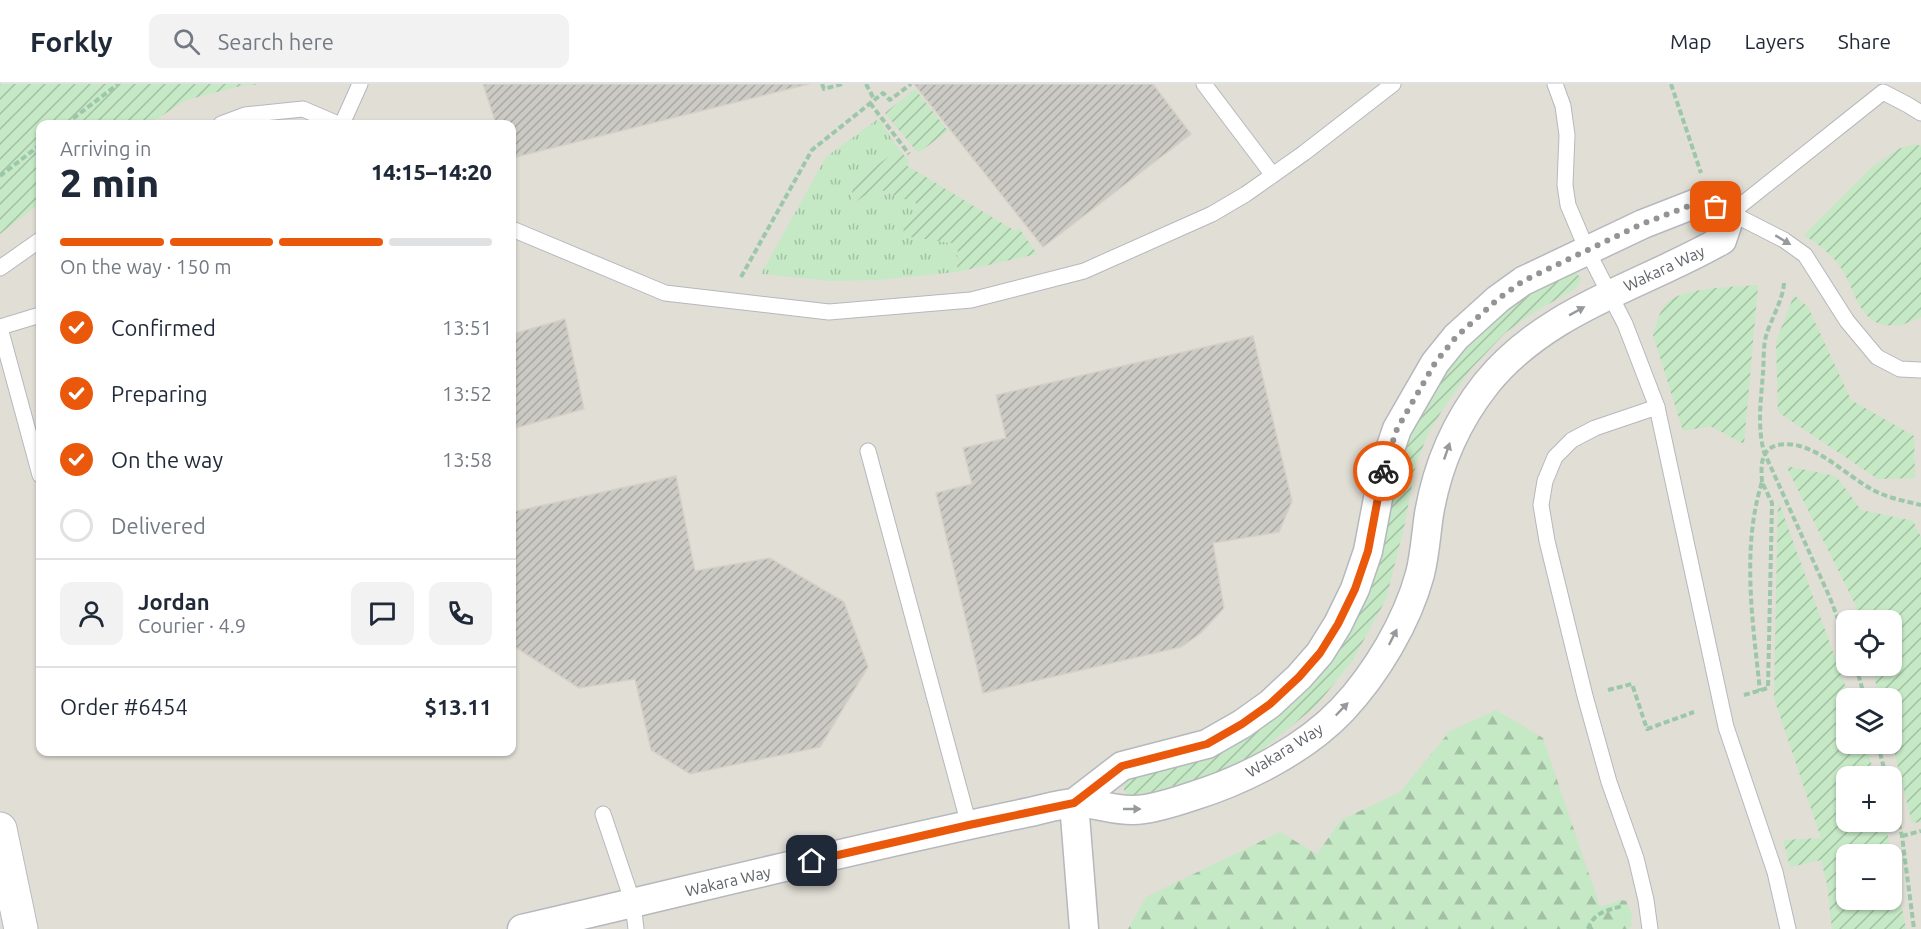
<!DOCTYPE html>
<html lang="en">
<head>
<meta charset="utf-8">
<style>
  :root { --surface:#fff; --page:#f2f2f3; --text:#1f2937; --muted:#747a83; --line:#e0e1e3; --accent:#ea580c }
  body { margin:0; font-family:Ubuntu,sans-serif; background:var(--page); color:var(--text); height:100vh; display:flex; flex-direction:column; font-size:22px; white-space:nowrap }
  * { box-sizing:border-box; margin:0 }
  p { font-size:20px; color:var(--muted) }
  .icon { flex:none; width:33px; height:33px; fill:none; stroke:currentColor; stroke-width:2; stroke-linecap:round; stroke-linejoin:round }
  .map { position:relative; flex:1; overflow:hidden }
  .side { position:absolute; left:36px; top:36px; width:480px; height:636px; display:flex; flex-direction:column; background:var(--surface); border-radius:12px; box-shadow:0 2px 4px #0004 }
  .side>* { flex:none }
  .tools { position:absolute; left:1836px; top:526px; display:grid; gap:12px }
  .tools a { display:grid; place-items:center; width:66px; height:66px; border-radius:12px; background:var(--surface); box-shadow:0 2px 4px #0004; font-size:30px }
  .pin { position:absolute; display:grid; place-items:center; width:51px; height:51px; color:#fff; margin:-26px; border-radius:12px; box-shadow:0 3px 9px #0006 }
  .courier { position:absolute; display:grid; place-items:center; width:60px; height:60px; margin:-30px; border:4px solid #ea580c; border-radius:50%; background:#fff; color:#222; box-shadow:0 2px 8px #0007 }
  .headline em { font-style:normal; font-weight:800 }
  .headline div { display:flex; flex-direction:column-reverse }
  .headline { display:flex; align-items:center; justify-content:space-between; height:102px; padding:0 24px }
  h1 { font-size:39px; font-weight:800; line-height:45px }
  .bar { display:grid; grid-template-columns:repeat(4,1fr); gap:9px 6px; align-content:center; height:72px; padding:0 24px }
  .bar i { height:8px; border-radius:4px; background:var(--line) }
  .bar .active { background:var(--accent) }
  .bar p { grid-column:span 4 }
  .line { display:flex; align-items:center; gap:15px; padding:0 24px; border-top:2px solid var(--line) }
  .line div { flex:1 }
  .round { display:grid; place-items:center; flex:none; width:63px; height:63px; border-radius:12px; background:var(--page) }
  ol { padding:0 24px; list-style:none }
  li { display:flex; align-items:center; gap:18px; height:66px }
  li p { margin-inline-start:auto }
  li .icon { padding:6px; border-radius:50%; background:var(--accent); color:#fff; stroke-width:4 }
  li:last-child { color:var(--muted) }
  li i { width:33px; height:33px; border:3px solid var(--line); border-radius:50% }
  header { display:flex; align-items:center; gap:36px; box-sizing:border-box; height:84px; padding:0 30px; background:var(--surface); border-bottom:2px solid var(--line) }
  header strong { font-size:28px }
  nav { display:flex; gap:33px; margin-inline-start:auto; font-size:21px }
  .search { width:420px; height:54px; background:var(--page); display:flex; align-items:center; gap:15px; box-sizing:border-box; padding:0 21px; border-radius:12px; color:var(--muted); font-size:22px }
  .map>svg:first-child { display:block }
  .education { fill:#e1ded6; fill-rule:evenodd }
  .grass { fill:url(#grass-tufts) }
  .forest { fill:url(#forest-firs) }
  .garden { fill:url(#garden-furrows); fill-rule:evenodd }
  .building { fill:url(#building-hatch); stroke:#d6d1c6; stroke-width:1.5 }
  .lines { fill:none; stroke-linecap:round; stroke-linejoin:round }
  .lane-casing { stroke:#b5b8bc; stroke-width:17 }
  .street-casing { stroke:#b5b8bc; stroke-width:31 }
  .secondary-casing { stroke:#b6babf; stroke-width:35 }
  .path { stroke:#9cc7a9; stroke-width:4; stroke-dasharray:6 3; stroke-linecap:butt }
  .lane { stroke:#fff; stroke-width:15 }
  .street { stroke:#fff; stroke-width:28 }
  .secondary { stroke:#fff; stroke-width:33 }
  .oneway { fill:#979a9d }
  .done { stroke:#929495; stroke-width:6; stroke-dasharray:0 10.8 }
  .route { stroke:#ea580c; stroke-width:8 }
  .labels { text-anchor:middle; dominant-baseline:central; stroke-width:6; stroke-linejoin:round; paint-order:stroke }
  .street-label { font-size:16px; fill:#5f6368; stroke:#fff }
</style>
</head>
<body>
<header>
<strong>Forkly</strong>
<div class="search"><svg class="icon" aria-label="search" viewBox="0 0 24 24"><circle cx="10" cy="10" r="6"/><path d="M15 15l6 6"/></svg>Search here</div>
<nav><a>Map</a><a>Layers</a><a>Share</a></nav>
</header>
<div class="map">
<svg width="1921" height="845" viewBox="0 0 1921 845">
  <defs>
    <pattern id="grass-tufts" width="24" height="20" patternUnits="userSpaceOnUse" patternTransform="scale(1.5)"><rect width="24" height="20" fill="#c5e8c5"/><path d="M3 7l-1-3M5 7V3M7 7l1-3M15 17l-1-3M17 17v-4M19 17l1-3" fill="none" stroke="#a3c0a4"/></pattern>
    <pattern id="forest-firs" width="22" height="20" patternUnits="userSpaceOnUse" patternTransform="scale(1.5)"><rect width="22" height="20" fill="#c5e8c5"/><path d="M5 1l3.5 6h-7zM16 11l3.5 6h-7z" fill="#a3c0a4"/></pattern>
    <pattern id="garden-furrows" width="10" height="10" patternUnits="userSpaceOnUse" patternTransform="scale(1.5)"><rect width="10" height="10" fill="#c5e8c5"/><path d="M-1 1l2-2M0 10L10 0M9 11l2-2" fill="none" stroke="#a3c0a4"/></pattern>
    <pattern id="building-hatch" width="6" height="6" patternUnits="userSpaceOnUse" patternTransform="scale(1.5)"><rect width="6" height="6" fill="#cccac5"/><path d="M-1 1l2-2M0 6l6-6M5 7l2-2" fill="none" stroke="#a9a8a4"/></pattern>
  </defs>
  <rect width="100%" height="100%" fill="#f1efe8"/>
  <path class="education" d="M0,0H1921V845H0ZM40,40H512V668H40ZM1846,537H1892V582H1846ZM1846,615H1892V660H1846ZM1846,693H1892V738H1846ZM1846,771H1892V816H1846Z"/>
  <polygon class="grass" points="878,35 899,65 853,99 851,121 876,104 921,121 904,152 958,160 957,188 877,196 830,197 761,190 826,73"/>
  <polygon class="forest" points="1496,626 1543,654 1600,823 1621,816 1626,817 1632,831 1631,842 1628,845 1128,845 1146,813 1280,748 1317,770 1341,736 1400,708 1450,647"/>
  <g class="garden">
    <polygon points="0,0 261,0 236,3 186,16 149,40 40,40 40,119 0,150"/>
    <polygon points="915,5 948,47 918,69 885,29"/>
    <path d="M1915,60L1921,62V233C1914,236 1906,240 1899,241C1861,246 1858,213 1844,189C1834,171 1820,162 1804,151L1871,84L1898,65Z"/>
    <polygon points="899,65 909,77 906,81 1015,147 1019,144 1037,170 957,188 958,160 904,152 903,139 920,121 876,104 851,121 853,99"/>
    <path d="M1574,187L1581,194L1580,198L1575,205L1536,227L1505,249L1470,286L1443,325L1428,350L1416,380L1404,443L1386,515L1353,576L1316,622L1257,670L1212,691L1135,713C1125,711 1121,705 1125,695L1175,683L1215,668L1305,600L1402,357L1463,261L1518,215Z"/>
    <path d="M1758,201L1744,360L1710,342L1683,347L1653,251C1656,241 1659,228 1666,220C1680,203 1736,203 1758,201Z"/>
    <polygon points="1794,211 1808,223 1851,316 1914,352 1915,394 1878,395 1778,328 1776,258"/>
    <polygon points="1786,382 1836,392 1861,426 1913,437 1921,453 1921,738 1912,739 1892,659 1892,615 1880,615 1871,582 1892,582 1892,537 1860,537 1855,520"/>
    <path d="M1778,416L1850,615H1846V660H1866L1875,693H1846V738H1885L1906,845H1832L1827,800L1821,776L1790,783L1783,756L1821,754L1774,614ZM1846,771H1892V816H1846Z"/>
  </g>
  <g class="building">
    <polygon points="483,0 809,0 512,74 512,40 496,40"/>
    <polygon points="914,0 1153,0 1191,50 1043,163"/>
    <polygon points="565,235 584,325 512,345 512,250"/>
    <polygon points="1253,252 1292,417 1279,448 1213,459 1224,524 1201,549 1181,563 983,609 936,409 972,400 963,364 1006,354 996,311"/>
    <polygon points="676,392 695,487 770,474 844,518 868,583 820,663 690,690 651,666 635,595 579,604 512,561 512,428"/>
  </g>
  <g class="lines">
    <defs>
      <g id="lane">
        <polyline points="1204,0 1272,90"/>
        <polyline points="1555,0 1563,22 1567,51 1565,101 1568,121 1587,166 1625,240 1657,323 1726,643 1775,788 1788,845"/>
        <polyline points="1921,29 1908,21 1883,8 1731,129 1784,156 1805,171 1847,237 1877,273 1900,285 1921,286"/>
        <polyline points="221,40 245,31 303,25 338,40"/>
        <polyline points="342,40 360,0"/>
        <polyline points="512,145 665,209 829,228 971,216 1084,187 1212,130 1246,110 1304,69 1393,0"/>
        <polyline points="0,184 40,156"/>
        <polyline points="0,243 40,231"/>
        <polyline points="0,244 40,391"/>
        <polyline points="868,367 969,741"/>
        <polyline points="603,730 633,819 636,845"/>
        <polyline points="1650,845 1646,816 1636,774 1609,698 1585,612 1547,457 1541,421 1545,397 1555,373 1572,356 1595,344 1657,323"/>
      </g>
      <g id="street">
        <polyline points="1074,719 1084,845"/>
        <path d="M522,845C691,806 860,763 1030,728C1044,725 1060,720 1074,719C1094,718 1114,727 1134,726C1149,726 1178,717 1193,712C1244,696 1304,666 1342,626C1376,590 1407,538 1420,490C1425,470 1426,450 1429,430C1437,383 1456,338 1486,300C1546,225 1642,202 1722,156L1731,129L1702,117L1643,140L1523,197L1498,215L1456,253L1435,279L1397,345L1384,383L1368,467L1355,505L1338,540L1320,569L1299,593L1270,620L1242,640L1207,660L1122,682L1074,719"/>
      </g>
      <polyline id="secondary" points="0,745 21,845"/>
    </defs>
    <use href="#lane" class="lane-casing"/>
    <use href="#street" class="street-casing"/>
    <use href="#secondary" class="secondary-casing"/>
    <g class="path">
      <polyline points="822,0 824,5 842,0"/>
      <polyline points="866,0 874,15"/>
      <polyline points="1671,0 1701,89"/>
      <polyline points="870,19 909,70"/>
      <polyline points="66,40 118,0"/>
      <polyline points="0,92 40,61"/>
      <polyline points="741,193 812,66 883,9 890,16 911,0"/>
      <path d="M1784,199C1783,216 1771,235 1766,252C1763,263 1764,277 1763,289C1761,316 1757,342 1764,368L1830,514L1846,556"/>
      <path d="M1762,398C1761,382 1760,365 1778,361C1811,354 1845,391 1873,406C1888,414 1905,417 1921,421"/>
      <polyline points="1856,582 1865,615"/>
      <polyline points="1608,606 1632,600 1647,645 1694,628"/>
      <path d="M1744,611L1768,604L1772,419L1762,398C1741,465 1753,539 1760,607"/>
      <polyline points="1878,660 1886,693"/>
      <polyline points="1892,713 1902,752 1914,845"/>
      <polyline points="1902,752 1921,747"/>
      <path d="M1588,845C1594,828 1606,827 1622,822"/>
    </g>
    <use href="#lane" class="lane"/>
    <use href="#street" class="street"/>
    <use href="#secondary" class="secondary"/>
  </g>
  <defs><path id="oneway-solid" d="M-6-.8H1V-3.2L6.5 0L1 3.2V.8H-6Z" transform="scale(1.5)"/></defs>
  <g class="oneway">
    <use href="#oneway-solid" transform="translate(1783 156) rotate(31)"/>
    <use href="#oneway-solid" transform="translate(1577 227) rotate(-29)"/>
    <use href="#oneway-solid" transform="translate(1447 367) rotate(-71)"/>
    <use href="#oneway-solid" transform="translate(1393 553) rotate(-63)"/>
    <use href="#oneway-solid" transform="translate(1342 625) rotate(-46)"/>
    <use href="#oneway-solid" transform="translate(1132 725)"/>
  </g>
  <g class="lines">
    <polyline class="done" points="1383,387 1397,345 1435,279 1456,253 1498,215 1523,197 1642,140 1702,117 1716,123"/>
    <polyline class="route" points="812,777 969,741 1074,719 1122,682 1207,660 1242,640 1270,620 1299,593 1320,569 1338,540 1355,505 1368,467 1383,387"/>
  </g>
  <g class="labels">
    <g class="street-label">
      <text transform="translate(1664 184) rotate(-25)">Wakara Way</text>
      <text transform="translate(1284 666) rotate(-32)">Wakara Way</text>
      <text transform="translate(728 797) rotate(-13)">Wakara Way</text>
    </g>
  </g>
</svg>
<div class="tools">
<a><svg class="icon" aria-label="locate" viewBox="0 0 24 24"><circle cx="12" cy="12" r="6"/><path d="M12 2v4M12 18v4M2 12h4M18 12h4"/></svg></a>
<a><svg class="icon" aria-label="layers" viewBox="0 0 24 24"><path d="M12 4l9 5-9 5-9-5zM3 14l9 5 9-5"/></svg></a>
<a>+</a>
<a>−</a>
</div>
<div class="pin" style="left:1716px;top:123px;background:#ea580c"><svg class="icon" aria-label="bag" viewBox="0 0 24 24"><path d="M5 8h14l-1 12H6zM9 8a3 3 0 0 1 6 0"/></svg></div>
<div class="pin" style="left:812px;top:777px;background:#1f2937"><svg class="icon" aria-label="home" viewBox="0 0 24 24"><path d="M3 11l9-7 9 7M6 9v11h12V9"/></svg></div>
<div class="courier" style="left:1383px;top:387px"><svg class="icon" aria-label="bike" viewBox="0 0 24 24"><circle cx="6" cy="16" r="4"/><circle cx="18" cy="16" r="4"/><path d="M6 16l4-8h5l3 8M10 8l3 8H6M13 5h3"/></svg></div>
<section class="side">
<div class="headline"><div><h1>2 min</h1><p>Arriving in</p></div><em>14:15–14:20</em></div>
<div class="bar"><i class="active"></i><i class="active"></i><i class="active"></i><i></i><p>On the way · 150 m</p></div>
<ol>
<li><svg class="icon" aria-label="check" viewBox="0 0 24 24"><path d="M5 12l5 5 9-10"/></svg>Confirmed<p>13:51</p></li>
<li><svg class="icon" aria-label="check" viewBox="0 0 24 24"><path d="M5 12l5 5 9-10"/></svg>Preparing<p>13:52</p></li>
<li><svg class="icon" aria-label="check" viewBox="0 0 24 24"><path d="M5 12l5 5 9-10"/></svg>On the way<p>13:58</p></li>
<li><i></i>Delivered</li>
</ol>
<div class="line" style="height:108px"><a class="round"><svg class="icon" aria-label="person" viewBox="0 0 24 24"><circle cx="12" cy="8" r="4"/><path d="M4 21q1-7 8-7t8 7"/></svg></a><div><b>Jordan</b><p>Courier · 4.9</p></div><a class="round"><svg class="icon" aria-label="chat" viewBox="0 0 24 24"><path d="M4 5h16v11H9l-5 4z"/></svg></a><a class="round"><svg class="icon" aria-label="phone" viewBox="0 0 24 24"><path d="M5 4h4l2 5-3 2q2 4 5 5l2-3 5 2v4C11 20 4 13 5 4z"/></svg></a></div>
<div class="line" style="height:78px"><div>Order #6454</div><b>$13.11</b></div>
</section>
</div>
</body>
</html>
